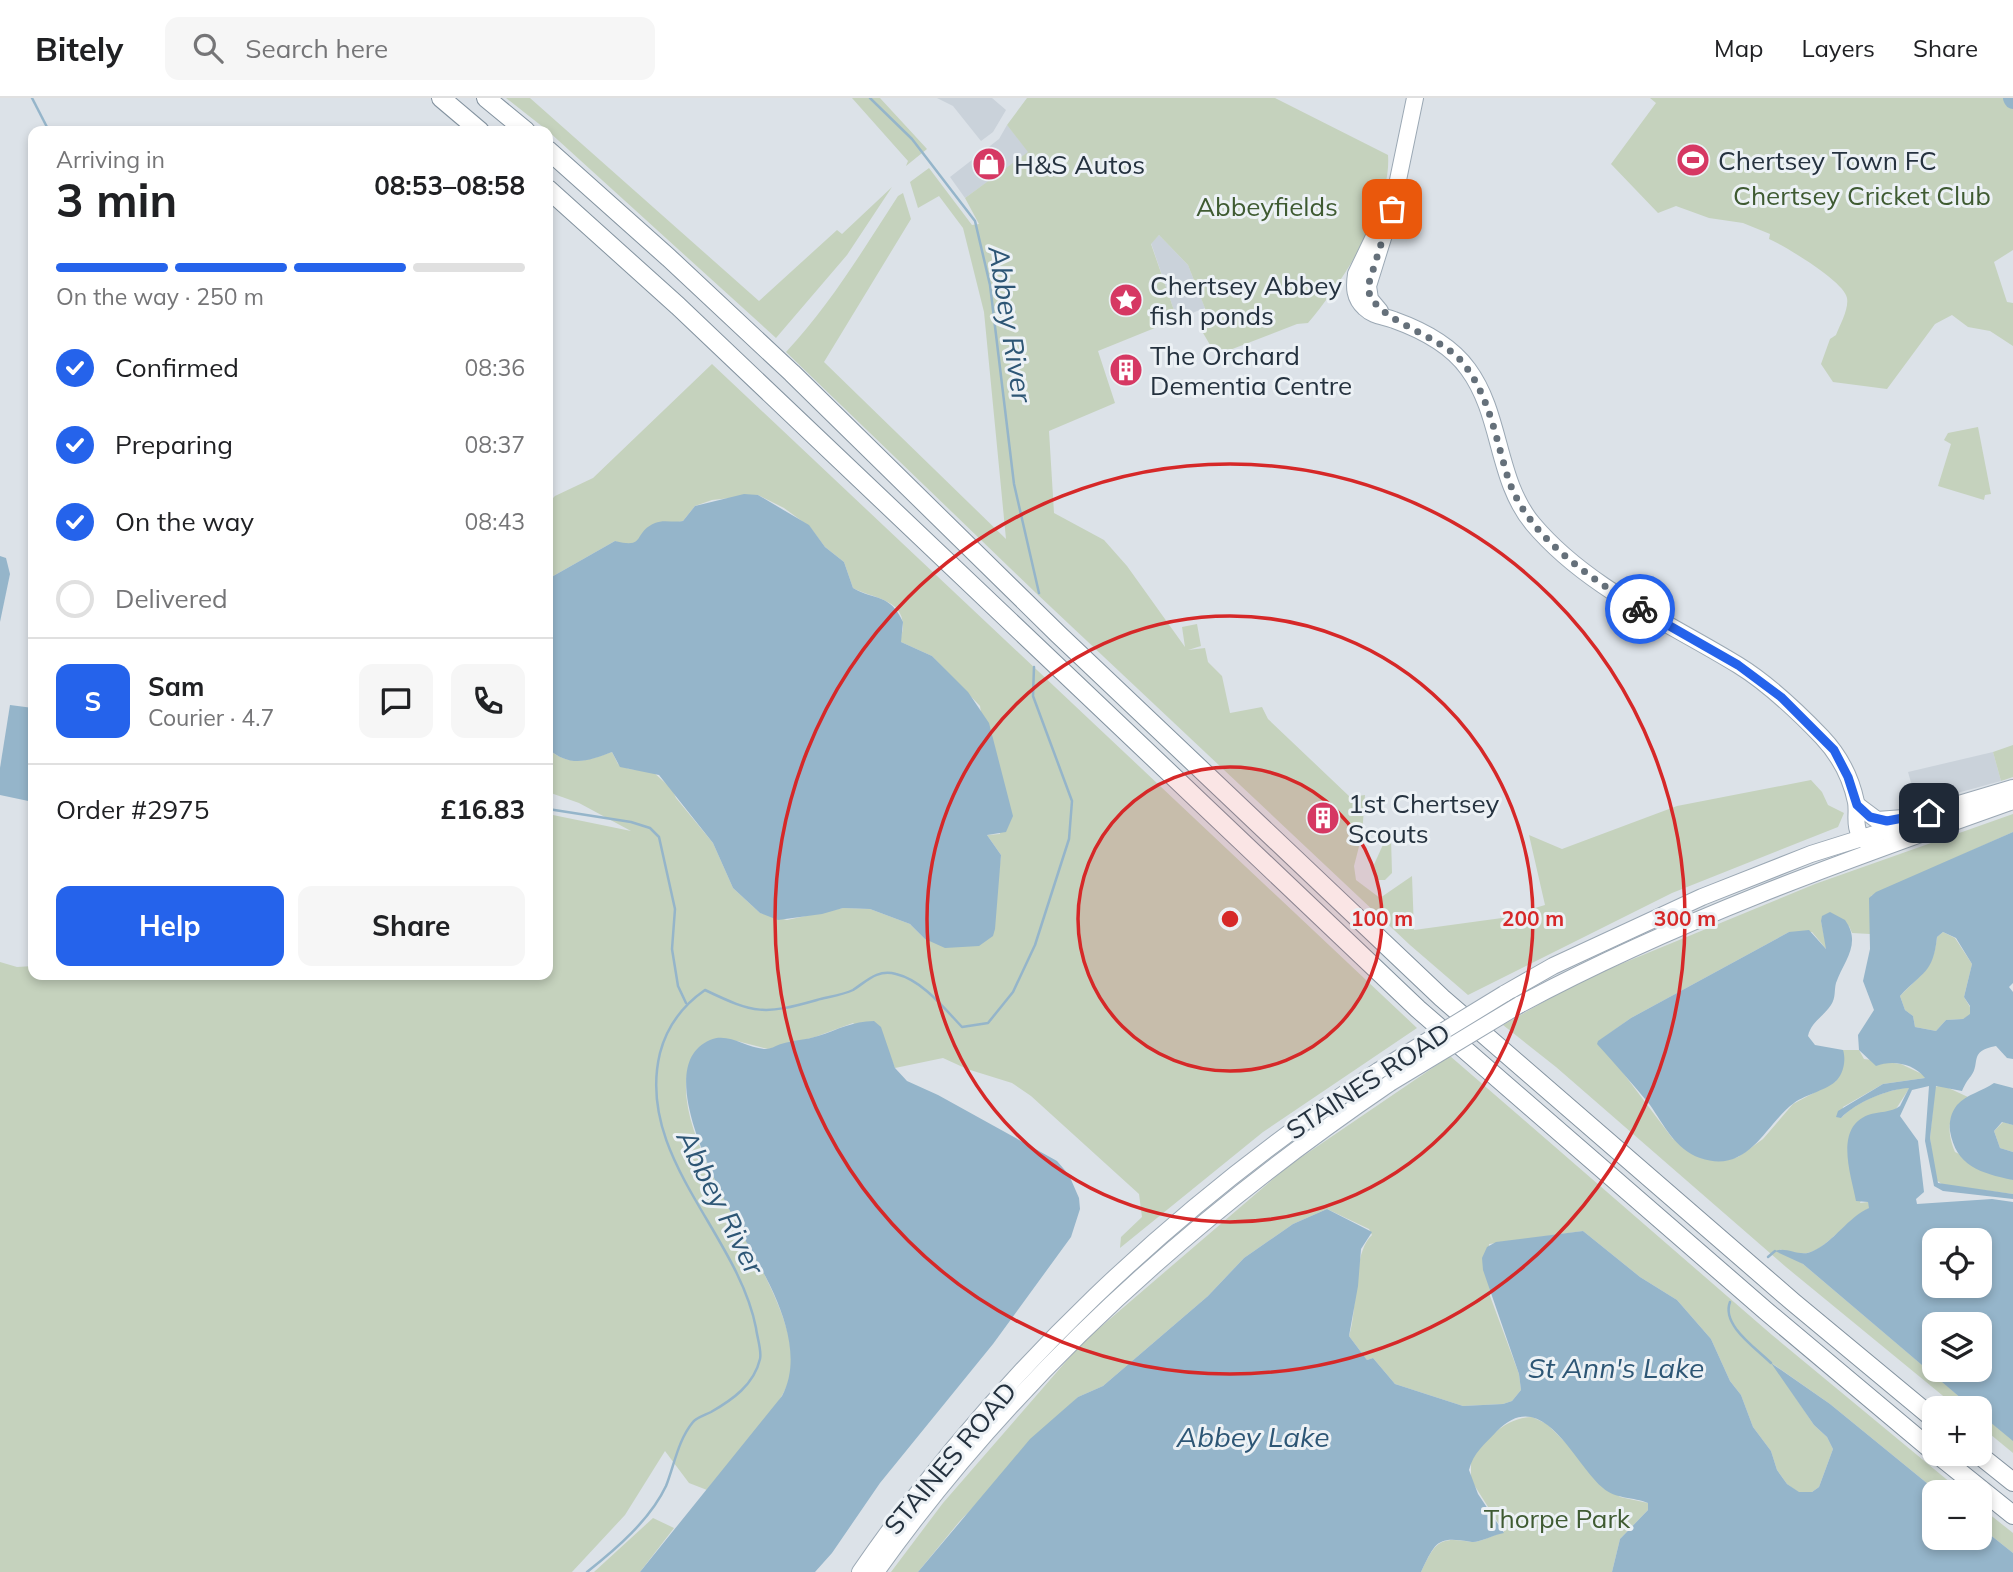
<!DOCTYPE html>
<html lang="en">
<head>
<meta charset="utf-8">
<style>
  :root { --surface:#fff; --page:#f6f6f6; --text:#202124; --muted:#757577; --line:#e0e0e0; --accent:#2563eb }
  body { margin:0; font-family:Mulish,sans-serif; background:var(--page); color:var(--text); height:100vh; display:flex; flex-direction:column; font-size:26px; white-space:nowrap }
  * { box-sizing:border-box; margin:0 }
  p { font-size:23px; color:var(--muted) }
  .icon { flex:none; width:38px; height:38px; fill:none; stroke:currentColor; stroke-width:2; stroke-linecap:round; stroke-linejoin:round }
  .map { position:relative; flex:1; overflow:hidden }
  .drawer { position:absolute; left:28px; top:28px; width:525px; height:854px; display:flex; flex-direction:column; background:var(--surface); border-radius:14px; box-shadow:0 4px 10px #0003 }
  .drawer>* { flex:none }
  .fabs { position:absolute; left:1922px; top:1130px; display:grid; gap:14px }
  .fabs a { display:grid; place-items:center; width:70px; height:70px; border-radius:14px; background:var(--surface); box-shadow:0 4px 10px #0003; font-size:35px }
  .pin { position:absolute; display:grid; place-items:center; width:60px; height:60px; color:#fff; margin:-30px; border-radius:14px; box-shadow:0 4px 10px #0006 }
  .courier { position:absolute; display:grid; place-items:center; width:70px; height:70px; margin:-35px; border:5px solid #2563eb; border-radius:50%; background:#fff; color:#222; box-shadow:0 2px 9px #0007 }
  .overview em { font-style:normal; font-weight:700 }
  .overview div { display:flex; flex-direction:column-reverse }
  .overview { display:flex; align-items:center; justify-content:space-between; height:119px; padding:0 28px }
  h1 { font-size:46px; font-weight:700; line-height:52px }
  .bar { display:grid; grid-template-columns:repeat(4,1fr); gap:10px 7px; align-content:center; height:84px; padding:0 28px }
  .bar i { height:9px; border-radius:5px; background:var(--line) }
  .bar .on { background:var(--accent) }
  .bar p { grid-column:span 4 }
  .line { display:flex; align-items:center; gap:18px; padding:0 28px; border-top:2px solid var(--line) }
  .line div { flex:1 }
  .round { display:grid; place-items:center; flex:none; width:74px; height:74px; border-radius:14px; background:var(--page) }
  ol { padding:0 28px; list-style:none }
  li { display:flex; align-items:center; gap:21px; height:77px }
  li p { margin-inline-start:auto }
  li .icon { padding:7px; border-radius:50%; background:var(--accent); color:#fff; stroke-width:4 }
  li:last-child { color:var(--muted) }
  li i { width:38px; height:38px; border:4px solid var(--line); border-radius:50% }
  .cta { display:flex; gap:14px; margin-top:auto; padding:14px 28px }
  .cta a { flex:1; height:80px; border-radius:14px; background:var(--accent); color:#fff; font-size:28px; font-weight:700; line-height:80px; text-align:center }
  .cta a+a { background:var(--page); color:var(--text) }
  header { display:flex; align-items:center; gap:42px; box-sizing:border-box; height:98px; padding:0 35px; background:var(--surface); border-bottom:2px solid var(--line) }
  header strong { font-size:33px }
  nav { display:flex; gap:38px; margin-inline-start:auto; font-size:24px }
  .search { width:490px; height:63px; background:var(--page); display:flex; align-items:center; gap:18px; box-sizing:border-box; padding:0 24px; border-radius:14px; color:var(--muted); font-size:26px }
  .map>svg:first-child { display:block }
  .built { fill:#cad2da }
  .green { fill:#c5d2bd }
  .water { fill:#95b5ca; fill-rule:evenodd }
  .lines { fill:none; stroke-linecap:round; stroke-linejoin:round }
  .stream { stroke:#95b5ca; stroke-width:2.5 }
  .river { stroke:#95b5ca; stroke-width:18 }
  .major-casing { stroke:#9ba8b4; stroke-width:18 }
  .highway-casing { stroke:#83929f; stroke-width:20 }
  .major { stroke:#fff; stroke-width:16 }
  .highway { stroke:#fff; stroke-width:18 }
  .major-bridge-casing { stroke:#9ba8b4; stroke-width:18; stroke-linecap:butt }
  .major-bridge { stroke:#fff; stroke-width:16 }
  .done { stroke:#65707a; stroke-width:7; stroke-dasharray:0 12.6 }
  .route { stroke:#2563eb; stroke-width:9 }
  .ring { fill:none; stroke:#d62828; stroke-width:3.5 }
  .labels { text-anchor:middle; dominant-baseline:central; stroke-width:6; stroke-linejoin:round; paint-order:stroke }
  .poi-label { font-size:26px; fill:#25323f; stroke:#ecf1f5; text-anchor:start }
  .park-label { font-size:26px; fill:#3f5b32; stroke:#ecf1f5 }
  .street-label { font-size:26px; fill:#25323f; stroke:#ecf1f5 }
  .water-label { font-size:28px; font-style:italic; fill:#2d5675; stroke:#ecf1f5 }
  .centre { fill:#d62828; stroke:#ecf1f5; stroke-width:3.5 }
  .ring-label { font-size:21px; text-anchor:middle; font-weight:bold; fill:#d62828; stroke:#ecf1f5; stroke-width:6; stroke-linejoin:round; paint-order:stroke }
</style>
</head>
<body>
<header>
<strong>Bitely</strong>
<div class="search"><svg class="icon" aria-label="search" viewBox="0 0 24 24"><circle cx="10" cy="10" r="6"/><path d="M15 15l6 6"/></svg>Search here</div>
<nav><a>Map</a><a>Layers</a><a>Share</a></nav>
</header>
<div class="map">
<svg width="2013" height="1474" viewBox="0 0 2013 1474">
  <rect width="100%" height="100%" fill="#dce2e8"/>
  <g class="built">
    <polygon points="937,0 992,0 1006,12 993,34 981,43 953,8"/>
    <polygon points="1007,27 1029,54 965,100 950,79 999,41"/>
    <polygon points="1159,137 1188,167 1205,210 1177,221 1151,145"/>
    <polygon points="1993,654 2001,683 1917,706 1908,674"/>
  </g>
  <g class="green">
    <polygon points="506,0 530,0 759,203 837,132 842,136 892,89 847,157 776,240 548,33"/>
    <polygon points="852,0 880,0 927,51 906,68 908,63"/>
    <path d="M1027,0H1275L1388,57C1392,110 1341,186 1308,225L1297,226L1222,255L1213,252L1199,228L1210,223L1188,167L1159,137L1151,146L1177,221L1098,253L1115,305L1049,333L1054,415L1104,442L1127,468L1185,549L1182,529L1197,526L1201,548L1188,552L1205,550L1208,564L1222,578L1230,615L1262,609L1268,621L1350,699L1365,697L1362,737L1354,768L1356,782L1380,800L1412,778L1414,832L1502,820L1545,807L1529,737L1562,751L1677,708L1811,682L1822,694L1828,707L1844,715L1838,729L1672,795L1468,897L1410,847L1036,495L786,254C830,207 863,152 898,98L903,95L911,121L824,264L1006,441L984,214L963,130L939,98L918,110L910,84L929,70L972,127L979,126L965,100L1028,54L1007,27Z"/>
    <path d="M1650,0H2013V152L1994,164L2007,204L2013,205V248L1990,233L1968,229L1952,217L1935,226L1887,291L1833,284L1821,266L1830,241L1836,237C1840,227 1849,211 1847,200C1845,184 1785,148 1769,141L1770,136L1743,125L1709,120L1676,108L1658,115L1611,66L1656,5Z"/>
    <path d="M712,266L1417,930L1263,1034L1120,1150L1121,1139L1142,1119L1139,1096L1031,998L1012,985L967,971L943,960L895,970L888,953L853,925L815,939L768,951L737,943L700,949C637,1022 807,1189 791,1276C785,1308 728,1364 707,1392L689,1385L665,1353L625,1417L572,1474H0V864L17,869L33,868V877H548V716L631,733L579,705L548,694V651C571,670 588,662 612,654L618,666L629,671L652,673L672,691L676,700L713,745L733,790L760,815L787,822L843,810L870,811L910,826L925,841L997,790L1001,757L987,737L1000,736L980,608L932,558L901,544C900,538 903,535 903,528C903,500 870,500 853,490L844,464L825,449L810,429L784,410L758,397L712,402L695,408L683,423C657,429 654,418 636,446L627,448L615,443L548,481V405L555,398L593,380Z"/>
    <polygon points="1978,329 1991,396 1985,397 1984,402 1938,388 1951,346 1944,342 1948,335"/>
    <polygon points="2013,647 2013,679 2001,683 1993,654"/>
    <path d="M2013,716V734L1871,798L1870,836L1852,835L1849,828L1821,823L1827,852L1812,834H1789L1631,920L1599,943L1673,1041L1727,1062L1738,1059L1763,1041L1793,1006L1836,983L1843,952H1859L1864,961L1901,966L1924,977L1925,980L1883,986L1843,1009L1841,1020C1857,1003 1887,992 1910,989L1896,1011L1860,1105L1868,1104L1870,1110C1849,1119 1825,1153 1807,1155C1798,1157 1787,1153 1779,1151L1803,1166L1974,1311H1959L1786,1169L1556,969L1503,927L1582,882L1815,786Z"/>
    <polygon points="1386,740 1391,740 1392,775 1385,782 1378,782 1372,771"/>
    <path d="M1943,834L1955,840L1972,866L1964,899L1970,909V917L1963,921L1946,922L1936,933L1915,929L1913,918L1905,912L1900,898C1922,875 1933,873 1937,839Z"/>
    <path d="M1450,958L1772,1237L1963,1395H1939L1830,1306L1773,1266L1814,1327L1827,1339L1833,1351L1819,1389L1812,1394H1798L1787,1386L1777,1372L1771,1353L1753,1329L1741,1297L1730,1283L1711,1241L1677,1202L1640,1179L1583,1133L1489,1146L1490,1198L1519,1276L1521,1292L1512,1303L1503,1306L1463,1308L1395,1286L1373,1260L1367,1262L1349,1238C1358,1212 1352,1155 1372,1137L1369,1131L1327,1111L1293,1126L1244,1160L1208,1198L1103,1288L1078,1299L959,1424L918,1474H891L943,1405L1082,1245L1287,1069Z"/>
    <path d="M1942,987L1968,999C1947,1014 1946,1032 1955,1054L2013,1082V1096L1943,1087L1935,1081L1930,1040L1935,989Z"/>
    <polygon points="2003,1024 2013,1027 2013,1054 2000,1050 1994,1033"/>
    <polygon points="1979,1315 2013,1342 2013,1355 1979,1327"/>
    <path d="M1532,1319L1547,1326L1620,1399L1648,1405V1412L1620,1441L1612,1474H1421C1435,1444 1439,1438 1472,1444C1478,1445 1496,1436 1504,1434L1471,1382V1362C1485,1341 1506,1319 1532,1319Z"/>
    <polygon points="1979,1408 2013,1435 2013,1455 1979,1428"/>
    <polygon points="653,1420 674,1430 640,1474 594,1474"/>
  </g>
  <g class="water">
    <path d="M744,396L758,397L809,427L825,449L844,464L853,490C875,503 890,495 903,524L901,544L932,558L968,594L989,625L1013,718L1006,734L987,737L1001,757L995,831L993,838L979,848L945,850L925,841L910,826L870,811L843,810L822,816L778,822L760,815L733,790L713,745L659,677L620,669L612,654C588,663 571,670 548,651V481L615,443C647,451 632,435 655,425C664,421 673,425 683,423L695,408Z"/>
    <polygon points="0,458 6,460 10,476 0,524"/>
    <polygon points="10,607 33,610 33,704 0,697 0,670"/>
    <path d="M2013,734V885L2009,889L2013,894V961L2007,960L1996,948C1968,953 1981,965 1971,978C1967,983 1965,986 1962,993L1936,988L1930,1040L1938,1085L2013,1096V1101L1943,1093L1934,1088L1925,1043L1929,988L1912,992L1900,1018L1918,1043L1924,1094L1916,1101L1917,1106L1992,1101L2013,1104V1343L1979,1315V1311L1969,1307L1803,1166L1775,1153C1787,1148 1800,1160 1813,1153C1835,1143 1847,1120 1869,1110L1868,1104L1856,1103C1851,1077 1834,1030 1868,1017C1879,1013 1891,1015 1900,1008L1909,990C1888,991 1856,1004 1841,1020L1836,1019L1838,1013L1883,986L1925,980C1913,965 1892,962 1876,968L1859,952L1858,937L1874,912L1863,883L1870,851L1869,800L1876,794ZM1943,834L1956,840L1972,866L1964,899L1970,908V916L1963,921L1946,922L1936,933L1915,929L1913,918L1905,912L1900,898C1923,873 1933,876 1937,839ZM1934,1143H1979V1188H1934ZM1934,1227H1979V1272H1934Z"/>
    <path d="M1830,814L1845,822C1862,846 1844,862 1836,885C1834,892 1836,900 1831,907C1824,918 1811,924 1808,938L1815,947L1843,952C1846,961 1844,974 1837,982C1828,992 1806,996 1794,1005C1765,1026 1749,1077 1700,1060C1675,1051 1664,1027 1650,1007C1633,986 1615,966 1597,946L1598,943L1631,920L1789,834L1809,832L1826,851L1821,823L1822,818Z"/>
    <path d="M874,923L881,929L895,970L907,983L938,997L1057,1063L1069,1077L1079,1100L1080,1111L1071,1139L993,1246L880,1385L832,1455L815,1474H640L782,1298C799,1266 788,1228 774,1196C756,1153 636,974 710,942C729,934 747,951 766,951C771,951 777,947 781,946C793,942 806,942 818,938C837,932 853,923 874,923Z"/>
    <path d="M1994,985L2013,990V1027L2002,1024L1994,1033L2000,1050L2013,1054V1082C1980,1075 1956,1068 1950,1033C1949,1023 1951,1015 1957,1007C1967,996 1983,993 1994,985Z"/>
    <path d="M1327,1111L1372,1134L1361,1151L1358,1188L1349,1238L1367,1262L1373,1260L1395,1286L1463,1308L1503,1306L1512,1303L1521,1292L1519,1276L1483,1172L1482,1160L1487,1149L1496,1144L1583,1133L1640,1179L1677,1202L1711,1241L1730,1283L1741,1297L1753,1329L1771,1353L1777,1372L1787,1386L1799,1394H1812L1819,1389L1833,1351L1827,1339L1814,1327L1771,1265L1830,1306L1939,1395H1934V1440H1979V1428L2013,1455V1474H1612L1620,1441L1648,1412V1405C1634,1399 1615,1401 1603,1390C1574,1366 1543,1286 1497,1333C1485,1346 1473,1355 1469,1372L1478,1396L1504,1435C1496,1436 1478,1445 1472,1444C1438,1438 1436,1442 1421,1474H918L1030,1341L1078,1299L1103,1288L1208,1198L1244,1160L1293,1126Z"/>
  </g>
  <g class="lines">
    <g class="stream">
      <polyline points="32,0 49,33"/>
      <polyline points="870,0 912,41 975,123 990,187 1014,386 1039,495"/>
      <polyline points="548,711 631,724 650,730 659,739 675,811 672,851 678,888 686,905"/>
      <polyline points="1768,1159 1775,1153"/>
      <path d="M1730,1204C1721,1227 1756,1250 1771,1265"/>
      <path d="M587,1474C616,1451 650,1422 666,1388C674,1368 678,1342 693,1324C696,1320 705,1317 711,1314C732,1302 754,1287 760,1261C762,1253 757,1239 756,1230C738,1136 635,1058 660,955C667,928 682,908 705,892C755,916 764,917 817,902C828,899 843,897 853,892C867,883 877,871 896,876C922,882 944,910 962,929L988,925L1013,894L1035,847L1069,741L1072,703L1033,598L1034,569"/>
    </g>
    <polyline class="river" points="2012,0 2013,2"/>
    <defs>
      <g id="major">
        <path d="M1395,95L1356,176C1354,189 1354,200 1365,210C1373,218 1384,218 1394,222C1422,232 1450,246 1468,271C1502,317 1496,382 1533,426C1587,490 1668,524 1738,567C1769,586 1797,613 1822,639C1839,657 1851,680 1856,704C1858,715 1854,725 1859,735C1863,744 1871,747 1880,750"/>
        <polyline points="1380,213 1370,201 1368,188 1392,111 1415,0"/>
        <polyline points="1857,707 1877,722 1904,720"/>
        <polyline points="1504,896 1553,868 1702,799 1811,756 1916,723 1929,715 2013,690"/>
        <path d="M1519,907C1677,822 1844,763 2013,703"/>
        <path d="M860,1474C997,1275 1176,1106 1378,973"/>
        <path d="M876,1474C1015,1278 1193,1119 1390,985"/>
      </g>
      <g id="highway">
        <polyline points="441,0 480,33"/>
        <polyline points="486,0 526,33"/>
        <polyline points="548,52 669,160 792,275 1058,536 1442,900 1793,1204 1934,1321"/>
        <polyline points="548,91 678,208 1418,911 1766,1213 1934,1354"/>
        <polyline points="1937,1356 2013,1417"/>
        <polyline points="1978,1356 2013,1384"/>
      </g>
    </defs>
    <use href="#major" class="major-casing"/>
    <use href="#highway" class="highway-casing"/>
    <use href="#major" class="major"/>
    <use href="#highway" class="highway"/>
    <defs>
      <g id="major-bridge">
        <polyline points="1378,973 1504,896"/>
        <polyline points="1390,985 1519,907"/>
      </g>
    </defs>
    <use href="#major-bridge" class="major-bridge-casing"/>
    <use href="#major-bridge" class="major-bridge"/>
  </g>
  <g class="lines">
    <path class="done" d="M1392,111L1368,188C1369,222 1439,235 1463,265C1490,298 1496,343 1509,383C1530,441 1590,479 1640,511"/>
    <polyline class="route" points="1640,511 1738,567 1781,599 1834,652 1848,679 1857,707 1870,719 1887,723 1929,715"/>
  </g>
  <circle cx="1230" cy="821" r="152" fill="#d62828" fill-opacity=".12"/>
  <g class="ring">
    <circle cx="1230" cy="821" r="152"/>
    <circle cx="1230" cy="821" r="303"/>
    <circle cx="1230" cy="821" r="455"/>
  </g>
  <defs>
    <symbol id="stadium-disc" viewBox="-11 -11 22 22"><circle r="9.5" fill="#d63863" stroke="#ecf1f5"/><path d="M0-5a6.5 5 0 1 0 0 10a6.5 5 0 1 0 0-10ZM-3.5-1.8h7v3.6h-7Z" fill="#fff"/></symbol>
    <symbol id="shop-disc" viewBox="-11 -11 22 22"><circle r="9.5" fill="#d63863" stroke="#ecf1f5"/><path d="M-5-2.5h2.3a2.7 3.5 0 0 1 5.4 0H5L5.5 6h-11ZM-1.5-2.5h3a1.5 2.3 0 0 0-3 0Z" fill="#fff"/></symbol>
    <symbol id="sight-disc" viewBox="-11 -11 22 22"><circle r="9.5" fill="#d63863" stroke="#ecf1f5"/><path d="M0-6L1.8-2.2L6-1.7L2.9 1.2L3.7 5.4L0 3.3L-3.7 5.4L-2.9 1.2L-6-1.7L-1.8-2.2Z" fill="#fff"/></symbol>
    <symbol id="building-disc" viewBox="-11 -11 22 22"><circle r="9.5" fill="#d63863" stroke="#ecf1f5"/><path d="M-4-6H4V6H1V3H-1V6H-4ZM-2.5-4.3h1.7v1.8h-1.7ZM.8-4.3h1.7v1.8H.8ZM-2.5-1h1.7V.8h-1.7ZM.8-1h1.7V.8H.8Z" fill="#fff"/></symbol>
  </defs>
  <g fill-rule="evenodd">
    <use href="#stadium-disc" x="1674" y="43" width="38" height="38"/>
    <use href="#shop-disc" x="970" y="47" width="38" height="38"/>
    <use href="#sight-disc" x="1107" y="183" width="38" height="38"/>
    <use href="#building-disc" x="1107" y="253" width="38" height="38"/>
    <use href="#building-disc" x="1304" y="701" width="38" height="38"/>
  </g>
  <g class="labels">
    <g class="poi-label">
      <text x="1718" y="62">Chertsey Town FC</text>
      <text x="1014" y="66">H&amp;S Autos</text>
      <text x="1150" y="187">Chertsey Abbey<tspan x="1150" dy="30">fish ponds</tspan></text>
      <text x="1150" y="257">The Orchard<tspan x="1150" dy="30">Dementia Centre</tspan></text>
      <text x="1348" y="705">1st Chertsey<tspan x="1348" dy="30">Scouts</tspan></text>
    </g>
    <g class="park-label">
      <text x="1862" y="97">Chertsey Cricket Club</text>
      <text x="1267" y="108">Abbeyfields</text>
      <text x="1557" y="1420">Thorpe Park</text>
    </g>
    <g class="street-label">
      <text transform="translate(1368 983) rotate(-33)">STAINES ROAD</text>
      <text transform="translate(950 1360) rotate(-50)">STAINES ROAD</text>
    </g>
    <g class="water-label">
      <text transform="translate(1011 226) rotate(81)">Abbey River</text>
      <text transform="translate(721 1104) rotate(63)">Abbey River</text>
      <text x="1616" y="1269">St Ann's Lake</text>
      <text x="1253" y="1338">Abbey Lake</text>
    </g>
  </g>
  <circle cx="1230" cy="821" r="10" class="centre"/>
  <g class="ring-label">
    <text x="1382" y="828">100 m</text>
    <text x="1533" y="828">200 m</text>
    <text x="1685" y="828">300 m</text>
  </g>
</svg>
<div class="fabs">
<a><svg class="icon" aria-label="locate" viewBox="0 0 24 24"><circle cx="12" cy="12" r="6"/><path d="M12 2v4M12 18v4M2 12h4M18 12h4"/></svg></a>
<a><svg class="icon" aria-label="layers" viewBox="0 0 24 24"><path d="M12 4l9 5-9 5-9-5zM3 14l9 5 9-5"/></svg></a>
<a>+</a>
<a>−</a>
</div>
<div class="pin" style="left:1392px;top:111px;background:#ea580c"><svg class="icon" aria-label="bag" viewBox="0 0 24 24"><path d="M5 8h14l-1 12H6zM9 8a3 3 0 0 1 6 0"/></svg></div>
<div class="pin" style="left:1929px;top:715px;background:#1f2937"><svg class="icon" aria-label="home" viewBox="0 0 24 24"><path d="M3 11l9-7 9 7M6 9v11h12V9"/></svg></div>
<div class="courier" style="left:1640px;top:511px"><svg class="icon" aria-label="bike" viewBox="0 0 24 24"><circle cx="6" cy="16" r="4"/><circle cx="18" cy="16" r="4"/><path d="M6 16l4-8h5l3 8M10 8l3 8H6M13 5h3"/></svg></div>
<section class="drawer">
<div class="overview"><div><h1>3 min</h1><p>Arriving in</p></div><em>08:53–08:58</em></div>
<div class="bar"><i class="on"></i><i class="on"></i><i class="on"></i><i></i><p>On the way · 250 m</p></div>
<ol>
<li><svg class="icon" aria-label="check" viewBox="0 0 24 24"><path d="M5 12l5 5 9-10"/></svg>Confirmed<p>08:36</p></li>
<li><svg class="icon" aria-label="check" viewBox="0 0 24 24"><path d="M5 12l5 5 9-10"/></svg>Preparing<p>08:37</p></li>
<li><svg class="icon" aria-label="check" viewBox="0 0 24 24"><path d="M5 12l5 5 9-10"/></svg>On the way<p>08:43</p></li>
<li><i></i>Delivered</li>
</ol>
<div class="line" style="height:126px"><b class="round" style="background:var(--accent);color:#fff">S</b><div><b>Sam</b><p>Courier · 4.7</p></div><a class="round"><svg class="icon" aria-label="chat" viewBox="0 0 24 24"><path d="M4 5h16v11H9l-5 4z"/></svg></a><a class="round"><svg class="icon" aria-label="phone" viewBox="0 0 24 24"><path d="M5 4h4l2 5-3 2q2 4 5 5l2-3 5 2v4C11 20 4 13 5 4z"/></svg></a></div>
<div class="line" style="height:91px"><div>Order #2975</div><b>£16.83</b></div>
<div class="cta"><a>Help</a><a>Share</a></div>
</section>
</div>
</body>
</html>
